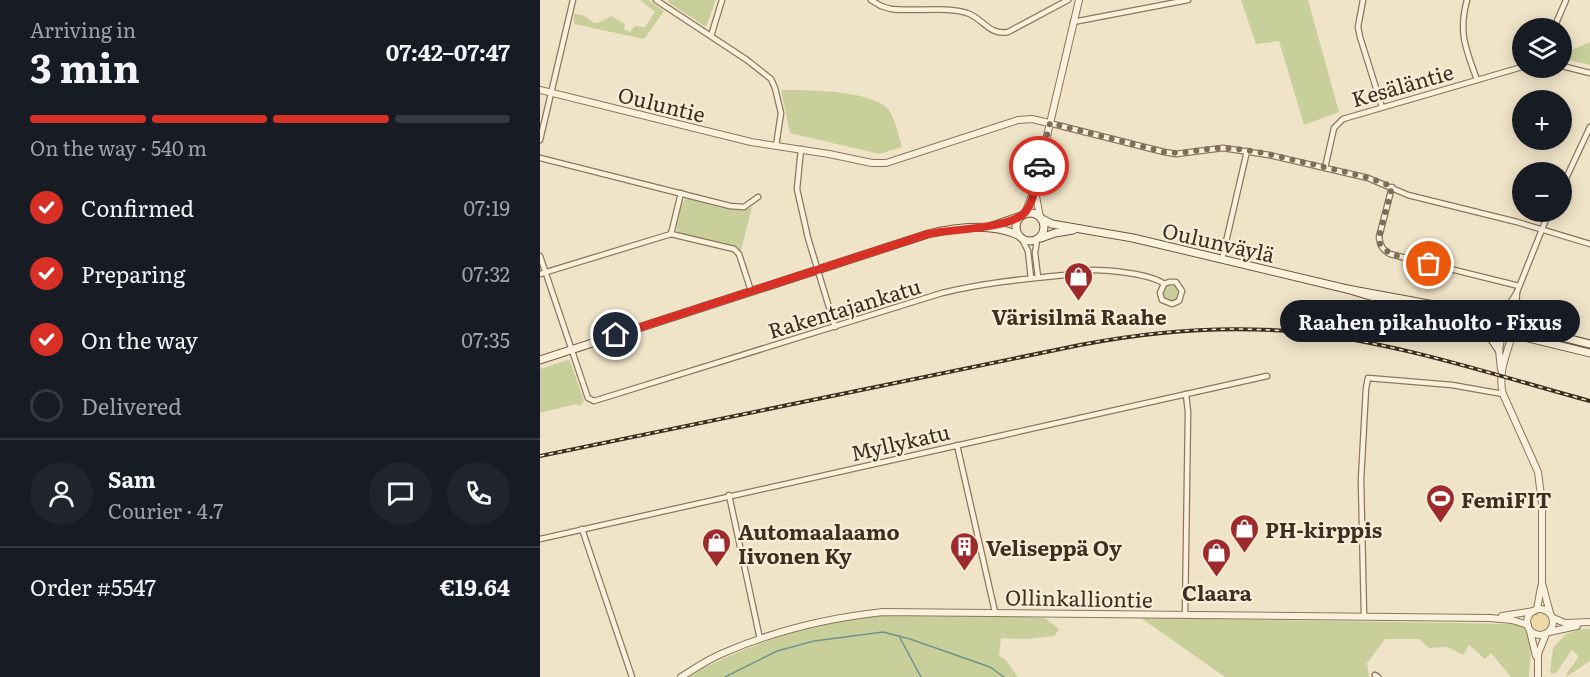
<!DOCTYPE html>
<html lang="en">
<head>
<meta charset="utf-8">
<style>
  :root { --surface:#171b24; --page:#20242c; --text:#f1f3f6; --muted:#9ea1a6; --line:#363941; --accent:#d93025 }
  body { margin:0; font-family:Literata,serif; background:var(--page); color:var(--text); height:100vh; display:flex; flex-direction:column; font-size:22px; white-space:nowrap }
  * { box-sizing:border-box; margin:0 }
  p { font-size:20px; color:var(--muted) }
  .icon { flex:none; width:33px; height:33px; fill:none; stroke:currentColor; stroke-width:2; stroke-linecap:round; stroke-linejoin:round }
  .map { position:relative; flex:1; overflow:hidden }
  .side { display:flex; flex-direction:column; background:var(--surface); width:540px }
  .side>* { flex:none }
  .controls { position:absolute; left:972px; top:18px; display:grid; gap:12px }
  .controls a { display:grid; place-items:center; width:60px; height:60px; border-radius:50%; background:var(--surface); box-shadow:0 3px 15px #0003; font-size:30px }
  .pin { position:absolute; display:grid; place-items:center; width:51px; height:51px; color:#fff; margin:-26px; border:3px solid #fff; border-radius:50%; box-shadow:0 2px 6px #0007 }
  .courier { position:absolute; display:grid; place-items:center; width:60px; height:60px; margin:-30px; border:4px solid #d93025; border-radius:50%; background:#fff; color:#222; box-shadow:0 2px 8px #0007 }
  .bubble { position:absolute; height:42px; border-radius:21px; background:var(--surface); box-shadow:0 3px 15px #0003; font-size:20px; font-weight:700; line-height:42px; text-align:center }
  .overview em { font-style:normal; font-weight:700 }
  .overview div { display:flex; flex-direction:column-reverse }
  .overview { display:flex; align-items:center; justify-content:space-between; height:102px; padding:0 30px }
  h1 { font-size:39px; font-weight:700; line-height:45px }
  .bar { display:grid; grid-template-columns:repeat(4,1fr); gap:9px 6px; align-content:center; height:72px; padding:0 30px }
  .bar i { height:8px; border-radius:4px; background:var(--line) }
  .bar .current { background:var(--accent) }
  .bar p { grid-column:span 4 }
  .line { display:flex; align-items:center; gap:15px; padding:0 30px; border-top:2px solid var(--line) }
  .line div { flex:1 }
  .round { display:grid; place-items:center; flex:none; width:63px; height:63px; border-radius:32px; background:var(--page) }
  ol { padding:0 30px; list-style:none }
  li { display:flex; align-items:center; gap:18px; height:66px }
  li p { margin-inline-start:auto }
  li .icon { padding:6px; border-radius:50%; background:var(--accent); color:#fff; stroke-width:4 }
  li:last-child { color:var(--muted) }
  li i { width:33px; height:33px; border:3px solid var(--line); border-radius:50% }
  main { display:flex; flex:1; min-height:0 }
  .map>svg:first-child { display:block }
  .green { fill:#c9cf9b }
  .sand { fill:#ecd9a5 }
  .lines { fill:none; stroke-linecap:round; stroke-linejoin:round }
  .stream { stroke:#6f938a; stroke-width:1.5 }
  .minor-casing { stroke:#8d765c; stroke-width:7 }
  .tertiary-casing { stroke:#8d765c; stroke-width:8 }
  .secondary-casing { stroke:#6f573f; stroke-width:9 }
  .minor { stroke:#faf1dc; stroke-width:4.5 }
  .tertiary { stroke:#faf1dc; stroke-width:6 }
  .secondary { stroke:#faf1dc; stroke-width:7 }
  .rail-casing { stroke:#3d2e20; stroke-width:4 }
  .rail { stroke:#f7eed8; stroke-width:1.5; stroke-dasharray:4.5; stroke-linecap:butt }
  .done { stroke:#7c6e5b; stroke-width:6; stroke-dasharray:0 10.8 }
  .route { stroke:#d93025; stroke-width:8 }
  .labels { text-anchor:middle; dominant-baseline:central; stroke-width:4.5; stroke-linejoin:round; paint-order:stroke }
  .street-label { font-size:21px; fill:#3d2e20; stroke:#f7eed8 }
  .poi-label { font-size:21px; font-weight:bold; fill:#3d2e20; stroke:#f7eed8; text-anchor:start }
</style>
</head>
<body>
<main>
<section class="side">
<div class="overview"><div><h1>3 min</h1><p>Arriving in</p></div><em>07:42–07:47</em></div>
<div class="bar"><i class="current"></i><i class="current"></i><i class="current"></i><i></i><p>On the way · 540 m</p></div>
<ol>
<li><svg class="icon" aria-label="check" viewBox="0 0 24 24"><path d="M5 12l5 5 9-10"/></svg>Confirmed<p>07:19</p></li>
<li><svg class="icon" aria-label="check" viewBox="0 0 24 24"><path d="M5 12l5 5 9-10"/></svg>Preparing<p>07:32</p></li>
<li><svg class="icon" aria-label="check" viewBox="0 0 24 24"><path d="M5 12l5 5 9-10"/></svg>On the way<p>07:35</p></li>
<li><i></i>Delivered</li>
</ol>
<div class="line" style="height:108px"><a class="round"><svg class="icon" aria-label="person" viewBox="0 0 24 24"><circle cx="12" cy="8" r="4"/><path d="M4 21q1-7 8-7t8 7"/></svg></a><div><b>Sam</b><p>Courier · 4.7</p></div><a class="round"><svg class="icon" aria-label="chat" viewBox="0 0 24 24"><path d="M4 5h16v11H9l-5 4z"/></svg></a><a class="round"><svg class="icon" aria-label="phone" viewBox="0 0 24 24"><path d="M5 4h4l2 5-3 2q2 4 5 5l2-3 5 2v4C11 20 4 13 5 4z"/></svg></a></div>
<div class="line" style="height:78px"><div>Order #5547</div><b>€19.64</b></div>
</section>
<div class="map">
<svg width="1050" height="677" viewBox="0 0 1050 677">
  <rect width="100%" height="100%" fill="#f0e4c8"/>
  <g class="green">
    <path d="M100,0H108L124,11L104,39L34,24V14C57,15 46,32 71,16L85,24L84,29L90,32L95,26L105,27L115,12Z"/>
    <polygon points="129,0 176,0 166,27 128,2"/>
    <polygon points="701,0 768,0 799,112 764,125 739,41 716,44"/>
    <polygon points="1050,42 1050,65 1022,58 1022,54"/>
    <path d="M241,90C267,90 328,90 347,108C354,114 359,137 362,147L339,154L250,133Z"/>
    <path d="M146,198C163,202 198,216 212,207L201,251L196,246L138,233C134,223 139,205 146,198Z"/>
    <circle cx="631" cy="293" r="8"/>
    <polygon points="28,360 30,361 44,401 40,406 36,404 0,413 0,369"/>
    <path d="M357,613L488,617L505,618L519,629L514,636L486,639L461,638L459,656L465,659L478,677H145C213,643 280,617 357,613Z"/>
    <path d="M601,618L977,624C998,630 989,661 989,677H971L951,653L945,659L929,645L923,655L908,647L889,648L879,639H845L827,663L829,677H685Z"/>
    <path d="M1041,629H1050V661L1026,677C1027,669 1036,664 1038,656L1032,650L1016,673L1012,674L1010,672L1013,648L1026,634Z"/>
  </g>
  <polygon class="sand" points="1002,612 1009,617 1009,624 1004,630 998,631 993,627 991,619 995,614"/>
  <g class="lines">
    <g class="stream">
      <polyline points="359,636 381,677"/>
      <polyline points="185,677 237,651 274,641 343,632 370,639 450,667 464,677"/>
    </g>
    <defs>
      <g id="minor">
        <polyline points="116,0 207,60 231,79 235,88 241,113 236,146"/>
        <path d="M331,0L341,6L351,9C374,12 407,6 427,13C443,18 449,36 468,32L528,0"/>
        <polyline points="823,0 818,27 820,37 842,107"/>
        <path d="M927,0C918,33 926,49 937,80"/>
        <polyline points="533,22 648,0"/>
        <polyline points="1014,28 1026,0"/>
        <polyline points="171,36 182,0"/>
        <polyline points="1022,66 1050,73"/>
        <polyline points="509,123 624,152 636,154 683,148 729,155 828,178 868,195 977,222 1050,244"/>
        <polyline points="0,140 33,0"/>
        <polyline points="261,149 257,189 268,238 295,327"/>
        <polyline points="0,158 190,206 204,207 218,197"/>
        <polyline points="785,168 794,128 803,119 982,67"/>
        <path d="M852,187L839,237C840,246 843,250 850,254L979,286"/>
        <polyline points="1022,187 1050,127"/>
        <polyline points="131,234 141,193"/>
        <polyline points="482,239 488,251 491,278"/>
        <polyline points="497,240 495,253 498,277"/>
        <path d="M0,256L48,398L54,401L402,293C443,283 483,279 525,275C534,274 543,270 552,270C569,270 612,274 624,284L629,282H636L642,291L639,301L632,304L622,300L620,293L624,284"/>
        <polyline points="682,259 707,151"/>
        <polyline points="0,274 131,234 194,249 199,254 211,291"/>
        <polyline points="964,323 969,305 977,292"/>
        <polyline points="975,325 977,292 1009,212"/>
        <polyline points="417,445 455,612"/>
        <polyline points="189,495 220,639"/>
        <polyline points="42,529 92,677"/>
        <polyline points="0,539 727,376"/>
        <polyline points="645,615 648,412 646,394"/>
        <polyline points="824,616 821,480 826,388 828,378 912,385 963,394"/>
        <polyline points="835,675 838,677"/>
      </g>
      <g id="tertiary">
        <polyline points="0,90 211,142 289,154 332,163 346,163 478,120 492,119 509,123"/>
        <polyline points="495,191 500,217"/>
        <polyline points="485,214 495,187 539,0"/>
        <path d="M973,332C968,351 957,373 963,394L998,472L1002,504V583L1010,613"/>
        <polyline points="961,369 959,350 963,329"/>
        <circle cx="1000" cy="622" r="13"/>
        <polyline points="997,609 1001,587"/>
        <polyline points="962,616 994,611"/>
        <polyline points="1013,618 1025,623 1050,622"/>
        <polyline points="990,631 996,656"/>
        <polyline points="1009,632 1037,626"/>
        <path d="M141,677C154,669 167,660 181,654C233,631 287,618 343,612L950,618L972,620L988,625"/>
        <polyline points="998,677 998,654 1006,634"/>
      </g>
      <g id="secondary">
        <circle cx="490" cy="227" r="14"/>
        <polyline points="502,219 512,224 593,238 807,289"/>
        <polyline points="452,226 481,216"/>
        <polyline points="501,238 515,233 533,230"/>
        <polyline points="934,328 951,338 959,350"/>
        <polyline points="1050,344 894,305 807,289 882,312 1050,353"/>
        <path d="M0,360L388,234C416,227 451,223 478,235"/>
      </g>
    </defs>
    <use href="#minor" class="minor-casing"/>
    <use href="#tertiary" class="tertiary-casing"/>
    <use href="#secondary" class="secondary-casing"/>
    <use href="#minor" class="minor"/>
    <use href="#tertiary" class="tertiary"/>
    <use href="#secondary" class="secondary"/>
    <defs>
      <path id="rail" d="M0,456L540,345C612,331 684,325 758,332C857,342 954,375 1050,401"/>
    </defs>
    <use href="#rail" class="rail-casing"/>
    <use href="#rail" class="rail"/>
  </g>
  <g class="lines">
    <path class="done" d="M499,166L510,123L624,152C645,155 664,148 684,148C713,149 743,158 771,164C798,171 827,175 852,187L839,237L840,244L850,254L889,264"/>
    <path class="route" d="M76,335L388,234C410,229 474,229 486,211C495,199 496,181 499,166"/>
  </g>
  <defs>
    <symbol id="shop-pin" viewBox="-11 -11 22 30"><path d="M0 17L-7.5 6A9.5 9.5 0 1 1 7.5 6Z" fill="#9e2a2b" stroke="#f7eed8"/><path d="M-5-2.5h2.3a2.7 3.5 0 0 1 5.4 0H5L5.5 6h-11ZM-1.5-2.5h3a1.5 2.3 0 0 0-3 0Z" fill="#fff"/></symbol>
    <symbol id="stadium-pin" viewBox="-11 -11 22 30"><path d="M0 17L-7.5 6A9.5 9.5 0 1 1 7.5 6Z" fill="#9e2a2b" stroke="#f7eed8"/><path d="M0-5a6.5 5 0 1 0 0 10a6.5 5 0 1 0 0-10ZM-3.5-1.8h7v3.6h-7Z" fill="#fff"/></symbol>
    <symbol id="building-pin" viewBox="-11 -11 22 30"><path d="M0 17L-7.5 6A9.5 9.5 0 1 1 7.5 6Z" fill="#9e2a2b" stroke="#f7eed8"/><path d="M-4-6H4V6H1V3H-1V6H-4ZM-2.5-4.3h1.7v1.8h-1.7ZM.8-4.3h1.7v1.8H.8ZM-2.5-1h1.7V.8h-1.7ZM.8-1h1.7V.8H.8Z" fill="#fff"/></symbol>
  </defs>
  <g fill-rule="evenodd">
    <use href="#shop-pin" x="522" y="260" width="33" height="45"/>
    <use href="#stadium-pin" x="884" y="482" width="33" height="45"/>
    <use href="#shop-pin" x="688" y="512" width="33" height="45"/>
    <use href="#shop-pin" x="160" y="526" width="33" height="45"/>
    <use href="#building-pin" x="408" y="530" width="33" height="45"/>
    <use href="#shop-pin" x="660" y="536" width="33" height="45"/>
  </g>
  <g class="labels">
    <g class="street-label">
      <text transform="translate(862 84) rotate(-16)">Kesäläntie</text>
      <text transform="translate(122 103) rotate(14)">Ouluntie</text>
      <text transform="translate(679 241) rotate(13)">Oulunväylä</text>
      <text transform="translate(304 307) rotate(-17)">Rakentajankatu</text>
      <text transform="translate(360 441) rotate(-13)">Myllykatu</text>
      <text transform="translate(539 597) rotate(1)">Ollinkalliontie</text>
    </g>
    <g class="poi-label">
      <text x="539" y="315" text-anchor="middle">Värisilmä Raahe</text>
      <text x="921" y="498">FemiFIT</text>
      <text x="725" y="528">PH-kirppis</text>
      <text x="198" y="530">Automaalaamo<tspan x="198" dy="24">Iivonen Ky</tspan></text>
      <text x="446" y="546">Veliseppä Oy</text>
      <text x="677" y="591" text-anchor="middle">Claara</text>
    </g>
  </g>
</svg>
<div class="controls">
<a><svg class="icon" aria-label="layers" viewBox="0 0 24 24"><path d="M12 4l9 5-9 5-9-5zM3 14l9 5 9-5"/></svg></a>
<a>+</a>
<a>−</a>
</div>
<div class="pin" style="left:889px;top:264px;background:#ea580c"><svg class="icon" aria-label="bag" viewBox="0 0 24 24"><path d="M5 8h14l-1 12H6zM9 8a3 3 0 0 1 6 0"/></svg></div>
<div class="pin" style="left:76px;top:335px;background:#1f2937"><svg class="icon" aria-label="home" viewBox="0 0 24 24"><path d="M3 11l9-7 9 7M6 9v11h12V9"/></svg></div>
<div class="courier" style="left:499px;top:166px"><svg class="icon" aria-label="car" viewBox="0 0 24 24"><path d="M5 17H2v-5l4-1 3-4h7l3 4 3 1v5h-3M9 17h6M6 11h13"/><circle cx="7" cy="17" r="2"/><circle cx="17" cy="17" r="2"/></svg></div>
<div class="bubble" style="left:740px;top:300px;width:300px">Raahen pikahuolto - Fixus</div>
</div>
</main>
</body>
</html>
